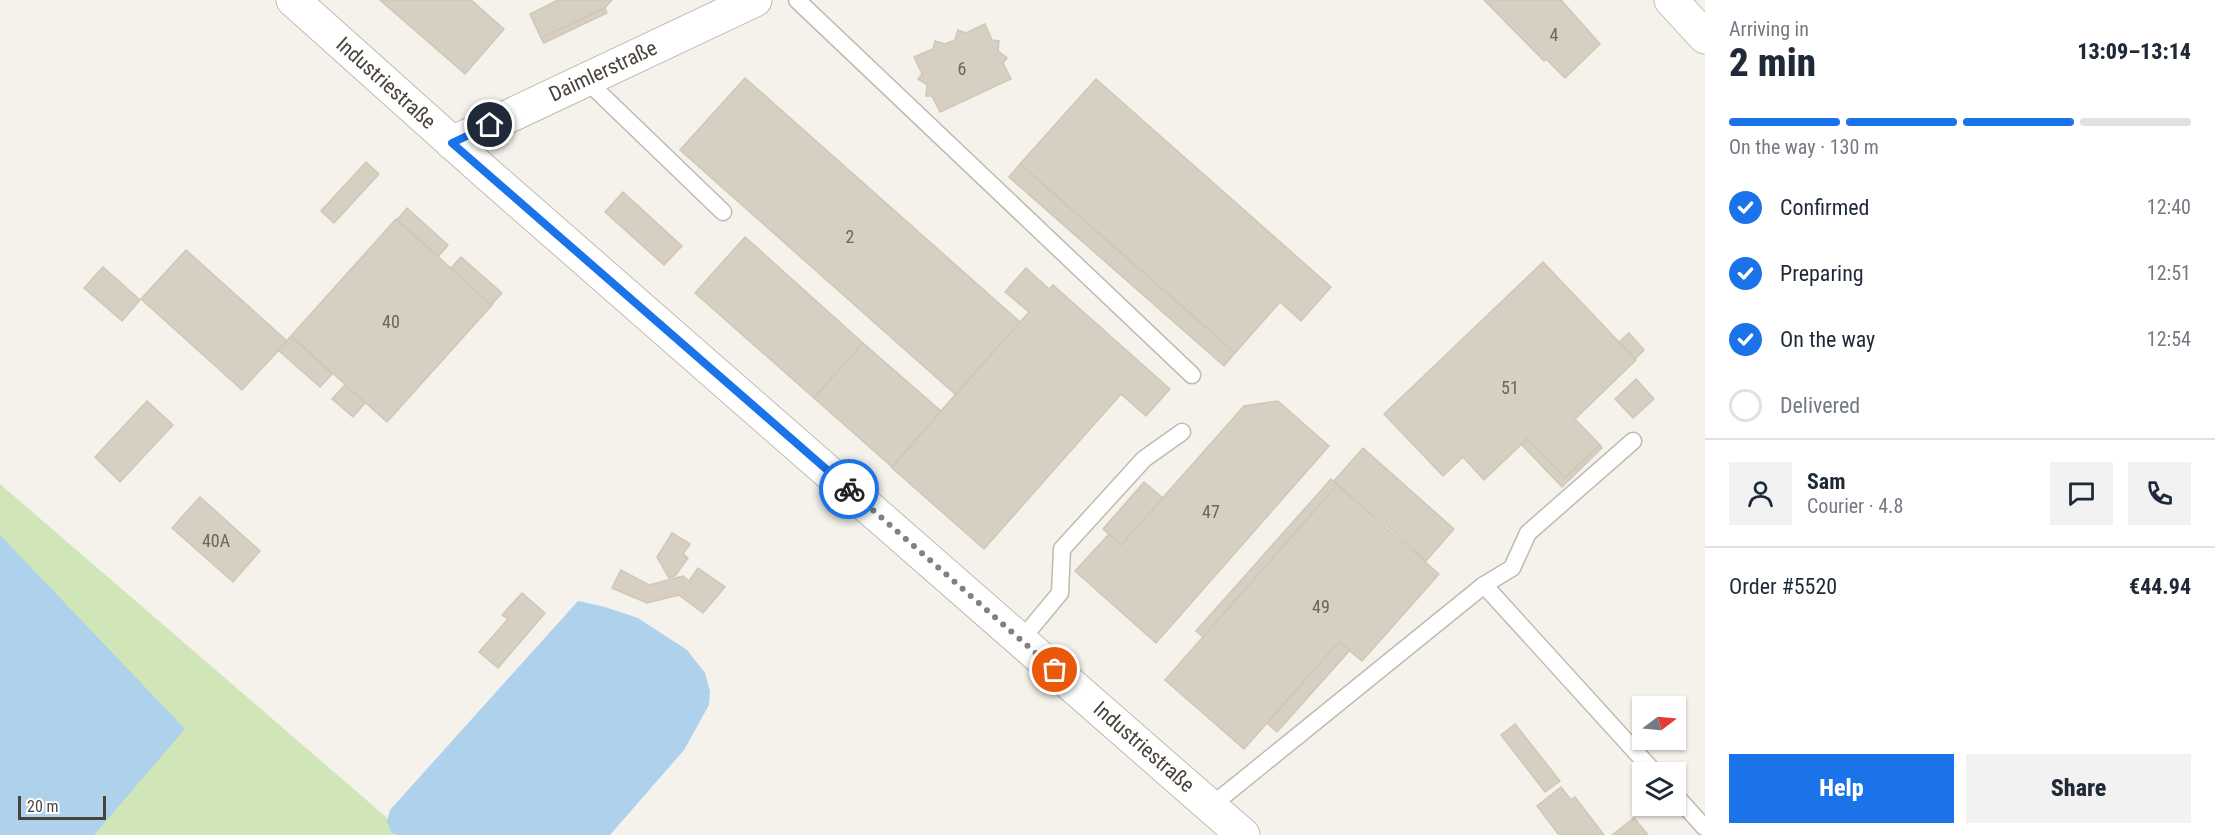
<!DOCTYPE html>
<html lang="en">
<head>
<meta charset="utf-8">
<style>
  :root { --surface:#fff; --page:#f2f2f3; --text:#1f2937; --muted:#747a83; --line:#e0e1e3; --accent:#1a73e8 }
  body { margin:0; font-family:"Roboto Condensed",sans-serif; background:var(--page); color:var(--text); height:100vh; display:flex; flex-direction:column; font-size:22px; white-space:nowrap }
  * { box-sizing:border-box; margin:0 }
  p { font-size:20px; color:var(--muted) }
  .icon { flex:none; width:33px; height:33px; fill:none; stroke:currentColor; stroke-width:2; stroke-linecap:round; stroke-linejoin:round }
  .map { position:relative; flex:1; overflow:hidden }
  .drawer { display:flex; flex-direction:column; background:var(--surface); width:510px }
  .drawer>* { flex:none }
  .needle { width:39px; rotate:74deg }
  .fabs { position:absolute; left:1632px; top:696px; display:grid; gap:12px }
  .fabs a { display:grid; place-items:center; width:54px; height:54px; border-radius:0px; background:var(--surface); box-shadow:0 2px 4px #0004; font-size:30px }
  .scale { position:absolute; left:18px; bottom:15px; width:88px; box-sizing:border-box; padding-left:6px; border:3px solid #49433a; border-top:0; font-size:16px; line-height:21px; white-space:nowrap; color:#49433a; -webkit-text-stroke:4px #fff; paint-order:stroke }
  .pin { position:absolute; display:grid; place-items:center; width:51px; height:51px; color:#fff; margin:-26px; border:3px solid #fff; border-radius:50%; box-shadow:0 2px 6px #0007 }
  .courier { position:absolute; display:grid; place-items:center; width:60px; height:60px; margin:-30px; border:4px solid #1a73e8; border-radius:50%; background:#fff; color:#222; box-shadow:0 2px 8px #0007 }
  .head em { font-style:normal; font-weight:800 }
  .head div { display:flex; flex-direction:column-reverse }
  .head { display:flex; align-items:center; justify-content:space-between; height:102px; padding:0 24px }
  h1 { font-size:39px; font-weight:800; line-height:45px }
  .bar { display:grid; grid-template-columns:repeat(4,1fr); gap:9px 6px; align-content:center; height:72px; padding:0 24px }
  .bar i { height:8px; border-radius:4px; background:var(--line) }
  .bar .selected { background:var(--accent) }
  .bar p { grid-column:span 4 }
  .line { display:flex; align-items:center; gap:15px; padding:0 24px; border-top:2px solid var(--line) }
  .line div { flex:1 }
  .round { display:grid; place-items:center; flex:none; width:63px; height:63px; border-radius:0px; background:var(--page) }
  ol { padding:0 24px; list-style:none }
  li { display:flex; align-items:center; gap:18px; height:66px }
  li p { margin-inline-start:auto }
  li .icon { padding:6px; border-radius:50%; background:var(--accent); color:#fff; stroke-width:4 }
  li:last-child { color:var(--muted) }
  li i { width:33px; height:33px; border:3px solid var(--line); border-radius:50% }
  .button { display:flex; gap:12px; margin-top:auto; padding:12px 24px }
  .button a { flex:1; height:69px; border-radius:0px; background:var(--accent); color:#fff; font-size:24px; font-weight:800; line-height:69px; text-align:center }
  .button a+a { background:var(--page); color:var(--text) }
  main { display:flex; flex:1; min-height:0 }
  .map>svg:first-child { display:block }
  .green { fill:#d0e6b8 }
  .water { fill:#aed1ec }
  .building { fill:#d6cfc2; stroke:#d0c7b6; stroke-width:1.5 }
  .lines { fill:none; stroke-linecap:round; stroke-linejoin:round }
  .service-casing { stroke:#c0baaf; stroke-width:19 }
  .minor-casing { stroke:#c0baaf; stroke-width:35 }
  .tertiary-casing { stroke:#c0baaf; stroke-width:35 }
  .service { stroke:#fff; stroke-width:16 }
  .minor { stroke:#fff; stroke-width:33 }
  .tertiary { stroke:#fff; stroke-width:33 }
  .done { stroke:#858078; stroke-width:6; stroke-dasharray:0 10.8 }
  .route { stroke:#1a73e8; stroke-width:8 }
  .labels { text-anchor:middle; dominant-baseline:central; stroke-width:4.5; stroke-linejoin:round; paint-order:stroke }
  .number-label { font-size:18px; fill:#6c665c }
  .street-label { font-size:21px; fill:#49433a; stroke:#fff }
</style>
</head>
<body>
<main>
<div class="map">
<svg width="1705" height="835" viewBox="0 0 1705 835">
  <rect width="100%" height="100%" fill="#f5f2ec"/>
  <polygon class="green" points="0,484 400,829 394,835 0,835"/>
  <g class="water">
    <polygon points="0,535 185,729 94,835 0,835"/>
    <polygon points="578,601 605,607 638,618 687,650 705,673 710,691 709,705 684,750 610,835 396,835 391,831 387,822 390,810"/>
  </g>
  <g class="building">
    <polygon points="380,0 471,0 504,29 465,74"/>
    <polygon points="558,0 612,0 605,8 541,38 530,14"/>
    <polygon points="1484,0 1561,0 1600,44 1565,78 1546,59 1544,61"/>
    <polygon points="605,8 607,13 544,43 541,38"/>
    <polygon points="985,24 992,40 999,41 998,51 1007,58 1003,63 1011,79 940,112 932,96 926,96 927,85 918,79 922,74 914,57 933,49 935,41 945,44 955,40 958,30 966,33"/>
    <polygon points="745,78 1020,322 956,395 680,150"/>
    <polygon points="1096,79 1331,287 1301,321 1280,302 1235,353 1020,164"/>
    <polygon points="366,162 379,174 334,223 321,211"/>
    <polygon points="1020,164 1235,353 1224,366 1009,177"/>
    <polygon points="623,192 682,246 664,265 605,212"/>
    <polygon points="407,208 448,245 438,257 397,220"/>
    <polygon points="396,219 492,305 387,422 291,336"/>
    <polygon points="745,237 863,343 814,398 695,293"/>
    <polygon points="186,250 287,341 242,390 141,299"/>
    <polygon points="461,257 502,293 491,305 451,268"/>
    <polygon points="1543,262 1636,360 1575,419 1600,445 1565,478 1527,439 1484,480 1463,457 1443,476 1384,414"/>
    <polygon points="103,267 140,300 122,321 84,288"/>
    <polygon points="1026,268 1049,289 1053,285 1170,389 1146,416 1121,394 984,549 891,467 1029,312 1005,292"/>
    <polygon points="1629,333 1644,350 1635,359 1619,342"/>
    <polygon points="291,336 332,374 320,387 278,350"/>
    <polygon points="863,343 941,411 892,467 814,398"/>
    <polygon points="1636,379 1654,399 1633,418 1615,399"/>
    <polygon points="345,385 365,403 353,417 332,399"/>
    <polygon points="147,401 173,425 120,482 95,457"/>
    <polygon points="1278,401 1329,446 1156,643 1075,571 1109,534 1121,545 1244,406"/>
    <polygon points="1527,439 1565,478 1600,445 1602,448 1562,487 1521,444"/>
    <polygon points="1363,448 1454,529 1426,561 1386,525 1385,527 1439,574 1362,661 1339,642 1244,749 1165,680 1337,485 1374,517 1334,481"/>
    <polygon points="1331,479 1337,485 1203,637 1196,631"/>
    <polygon points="1144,482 1163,498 1121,545 1103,529"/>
    <polygon points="200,497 260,551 233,582 172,528"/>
    <polygon points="672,533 690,544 683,554 688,558 675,576 669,578 657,557"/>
    <polygon points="698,568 725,587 703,613 679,595 647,603 612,588 621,570 649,585 683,576 689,581"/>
    <polygon points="522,593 545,613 498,668 479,652 508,619 502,615"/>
    <polygon points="1339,642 1350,650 1277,732 1267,723"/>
    <polygon points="1515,724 1560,781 1545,792 1501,735"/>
    <polygon points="1561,787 1571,800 1575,797 1604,835 1559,835 1537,806"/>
    <polygon points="1634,818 1648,835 1612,835"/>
  </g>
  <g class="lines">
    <defs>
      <g id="service">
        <polyline points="797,0 1192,375"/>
        <polyline points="586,80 723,212"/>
        <polyline points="1484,585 1654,772"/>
        <polyline points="1021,640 1060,593 1062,549 1144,459 1182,432"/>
        <polyline points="1676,796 1704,827"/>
        <polyline points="1211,806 1484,585 1512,568 1528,533 1633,441"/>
      </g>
      <g id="minor">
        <polyline points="293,0 484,171 1243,835"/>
        <polyline points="452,143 755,0"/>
      </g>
      <polyline id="tertiary" points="1671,0 1705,37"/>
    </defs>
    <use href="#service" class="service-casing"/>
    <use href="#minor" class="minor-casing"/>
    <use href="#tertiary" class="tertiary-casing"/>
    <use href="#service" class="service"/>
    <use href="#minor" class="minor"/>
    <use href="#tertiary" class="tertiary"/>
  </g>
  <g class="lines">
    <polyline class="done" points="849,489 1055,670"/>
    <polyline class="route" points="490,125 452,143 849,489"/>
  </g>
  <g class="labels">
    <g class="number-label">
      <text x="1554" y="34">4</text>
      <text x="962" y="68">6</text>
      <text x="850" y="236">2</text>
      <text x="391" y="321">40</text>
      <text x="1510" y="387">51</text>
      <text x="1211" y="511">47</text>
      <text x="216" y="540">40A</text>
      <text x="1321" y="606">49</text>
    </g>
    <g class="street-label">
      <text transform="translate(603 71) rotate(-25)">Daimlerstraße</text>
      <text transform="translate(386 83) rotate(42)">Industriestraße</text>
      <text transform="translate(1144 747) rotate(41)">Industriestraße</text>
    </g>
  </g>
</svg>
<div class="fabs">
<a><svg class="needle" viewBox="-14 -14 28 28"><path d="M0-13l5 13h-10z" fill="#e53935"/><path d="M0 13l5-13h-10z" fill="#747a83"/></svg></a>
<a><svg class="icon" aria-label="layers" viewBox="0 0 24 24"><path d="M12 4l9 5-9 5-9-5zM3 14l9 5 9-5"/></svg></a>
</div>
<div class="scale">20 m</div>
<div class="pin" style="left:1055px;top:670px;background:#ea580c"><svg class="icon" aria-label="bag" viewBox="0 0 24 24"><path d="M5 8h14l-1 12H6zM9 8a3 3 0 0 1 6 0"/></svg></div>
<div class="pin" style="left:490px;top:125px;background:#1f2937"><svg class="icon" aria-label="home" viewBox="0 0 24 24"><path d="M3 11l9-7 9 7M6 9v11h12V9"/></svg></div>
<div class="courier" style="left:849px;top:489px"><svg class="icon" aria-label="bike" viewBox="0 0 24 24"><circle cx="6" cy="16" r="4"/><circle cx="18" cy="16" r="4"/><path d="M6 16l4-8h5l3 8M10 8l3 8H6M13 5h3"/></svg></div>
</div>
<section class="drawer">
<div class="head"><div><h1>2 min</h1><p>Arriving in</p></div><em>13:09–13:14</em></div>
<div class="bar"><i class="selected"></i><i class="selected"></i><i class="selected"></i><i></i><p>On the way · 130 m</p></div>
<ol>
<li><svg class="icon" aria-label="check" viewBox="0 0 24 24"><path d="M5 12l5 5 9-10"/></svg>Confirmed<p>12:40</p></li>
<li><svg class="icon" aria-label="check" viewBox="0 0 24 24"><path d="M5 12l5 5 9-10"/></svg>Preparing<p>12:51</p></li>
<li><svg class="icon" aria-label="check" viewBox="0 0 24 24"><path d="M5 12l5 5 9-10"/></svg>On the way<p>12:54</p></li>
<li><i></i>Delivered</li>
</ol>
<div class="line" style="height:108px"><a class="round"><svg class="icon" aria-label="person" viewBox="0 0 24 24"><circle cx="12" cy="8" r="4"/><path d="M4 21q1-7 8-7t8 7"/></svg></a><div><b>Sam</b><p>Courier · 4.8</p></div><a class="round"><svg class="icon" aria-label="chat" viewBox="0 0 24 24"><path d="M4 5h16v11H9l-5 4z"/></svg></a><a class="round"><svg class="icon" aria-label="phone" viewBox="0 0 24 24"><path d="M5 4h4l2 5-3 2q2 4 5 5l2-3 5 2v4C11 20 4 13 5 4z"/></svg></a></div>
<div class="line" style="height:78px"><div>Order #5520</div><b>€44.94</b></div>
<div class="button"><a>Help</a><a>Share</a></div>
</section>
</main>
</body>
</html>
